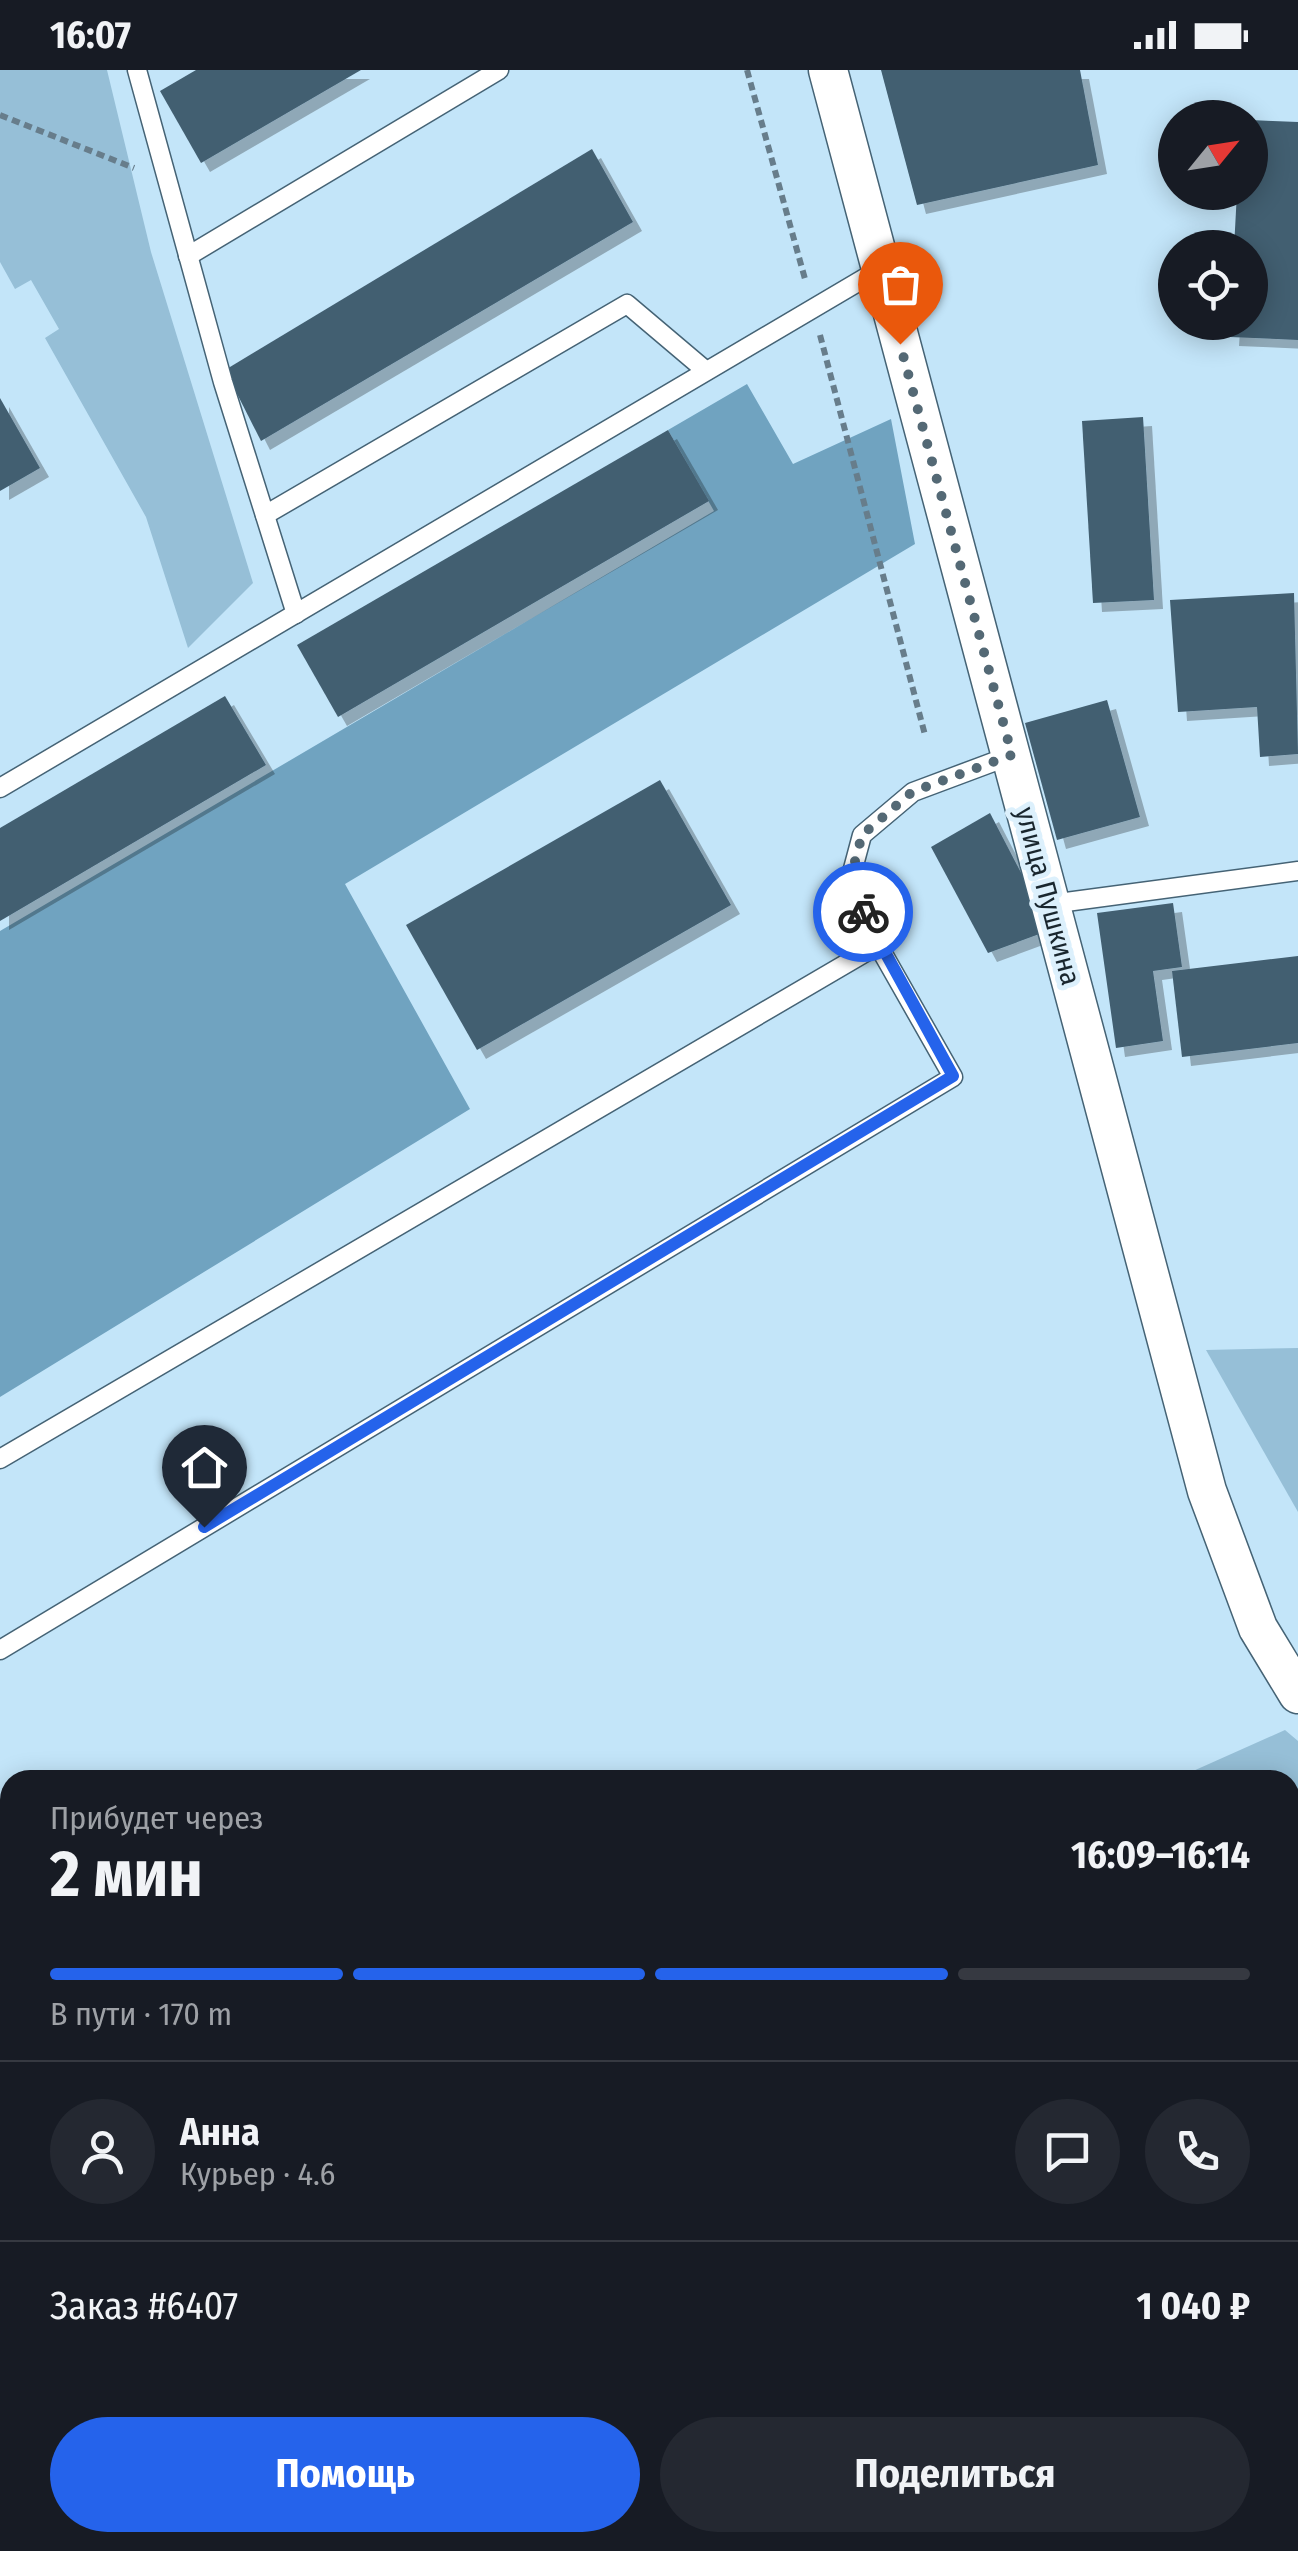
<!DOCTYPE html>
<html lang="ru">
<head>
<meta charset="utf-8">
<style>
  :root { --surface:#171b24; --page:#242831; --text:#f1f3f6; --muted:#9ea1a6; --line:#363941; --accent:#2563eb }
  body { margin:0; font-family:"Fira Sans Condensed",sans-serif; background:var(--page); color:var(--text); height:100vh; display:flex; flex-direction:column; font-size:38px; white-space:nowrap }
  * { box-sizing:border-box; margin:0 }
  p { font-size:32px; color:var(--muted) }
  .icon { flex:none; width:55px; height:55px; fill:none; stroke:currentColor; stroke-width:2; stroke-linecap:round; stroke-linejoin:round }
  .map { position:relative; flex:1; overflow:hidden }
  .panel { position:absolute; left:0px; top:1700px; width:1300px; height:782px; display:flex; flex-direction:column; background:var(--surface); border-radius:30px 30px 0 0; box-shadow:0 5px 25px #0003 }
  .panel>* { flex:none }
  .needle { width:65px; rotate:60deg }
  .controls { position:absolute; left:1158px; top:30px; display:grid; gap:20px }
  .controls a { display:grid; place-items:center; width:110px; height:110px; border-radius:50%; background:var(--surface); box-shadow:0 5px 25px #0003; font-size:50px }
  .pin { position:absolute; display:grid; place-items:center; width:85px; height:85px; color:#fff; margin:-102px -42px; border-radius:50% 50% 50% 0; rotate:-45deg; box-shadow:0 0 10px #0007 }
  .pin .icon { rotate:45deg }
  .courier { position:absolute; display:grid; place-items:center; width:100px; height:100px; margin:-50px; border:8px solid #2563eb; border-radius:50%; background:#fff; color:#222; box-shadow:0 2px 12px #0007 }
  .overview em { font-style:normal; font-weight:700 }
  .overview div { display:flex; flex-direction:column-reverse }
  .overview { display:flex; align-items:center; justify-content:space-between; height:170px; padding:0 50px }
  h1 { font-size:65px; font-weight:700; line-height:75px }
  .bar { display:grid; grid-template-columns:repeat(4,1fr); gap:15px 10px; align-content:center; height:120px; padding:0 50px }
  .bar i { height:12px; border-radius:8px; background:var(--line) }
  .bar .selected { background:var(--accent) }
  .bar p { grid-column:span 4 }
  .line { display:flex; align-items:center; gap:25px; padding:0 50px; border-top:2px solid var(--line) }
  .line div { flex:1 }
  .round { display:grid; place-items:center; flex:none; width:105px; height:105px; border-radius:52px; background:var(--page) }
  .cta { display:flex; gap:20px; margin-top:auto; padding:20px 50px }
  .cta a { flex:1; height:115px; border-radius:60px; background:var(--accent); color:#fff; font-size:40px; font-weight:700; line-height:115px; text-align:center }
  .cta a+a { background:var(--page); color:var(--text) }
  .status { display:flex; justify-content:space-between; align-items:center; height:70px; padding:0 50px; background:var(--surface); direction:ltr }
  .status svg { height:28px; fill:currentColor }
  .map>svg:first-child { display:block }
  .green { fill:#96bfd7 }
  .forest { fill:#70a3c0 }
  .building { fill:#425f71; filter:url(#shadow) }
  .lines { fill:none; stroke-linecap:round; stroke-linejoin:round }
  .service-casing { stroke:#456375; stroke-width:21 }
  .minor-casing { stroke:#456375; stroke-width:41 }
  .path { stroke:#677d8b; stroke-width:6; stroke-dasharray:8 5; stroke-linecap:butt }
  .service { stroke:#fff; stroke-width:18 }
  .minor { stroke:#fff; stroke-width:38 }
  .done { stroke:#546975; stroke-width:10; stroke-dasharray:0 18 }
  .route { stroke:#2563eb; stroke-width:12 }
  .labels { text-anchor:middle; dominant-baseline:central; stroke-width:10; stroke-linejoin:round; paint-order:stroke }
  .street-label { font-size:28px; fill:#19262e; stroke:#dcf0fc }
</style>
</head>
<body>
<div class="status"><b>16:07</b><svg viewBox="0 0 49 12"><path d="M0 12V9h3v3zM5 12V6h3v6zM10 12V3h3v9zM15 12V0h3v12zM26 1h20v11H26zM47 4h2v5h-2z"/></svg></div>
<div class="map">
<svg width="1298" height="2481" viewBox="0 0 1298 2481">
  <defs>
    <filter id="shadow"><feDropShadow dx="9" dy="9" stdDeviation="0" flood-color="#0004"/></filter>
  </defs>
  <rect width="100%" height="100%" fill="#c3e5f9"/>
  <g class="green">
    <polygon points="0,0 107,0 151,182 253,513 188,578 146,447 45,268 59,259 31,210 15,219 0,192"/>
    <polygon points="1298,1278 1298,1442 1206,1280"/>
    <polygon points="1285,1660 1298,1671 1298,2481 0,2481 0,2230 10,2225 10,2472 1290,2472 1290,1710 1173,1710"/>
  </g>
  <polygon class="forest" points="747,314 793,394 891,349 915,474 345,814 470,1039 0,1327 0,861 714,441 668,360"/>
  <g class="building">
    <polygon points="196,0 361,0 201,93 160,21"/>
    <polygon points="881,0 1080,0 1098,95 917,135"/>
    <polygon points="1250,50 1298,52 1298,270 1230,267 1231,252 1250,252 1250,178 1234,178 1237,122 1250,122"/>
    <polygon points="592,79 633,152 261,371 225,300"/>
    <polygon points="0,328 40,398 0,421"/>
    <polygon points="1143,347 1154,530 1093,533 1082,351"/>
    <polygon points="668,360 709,431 338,647 297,575"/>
    <polygon points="1294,523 1298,684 1260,687 1257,637 1178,642 1170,530"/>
    <polygon points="225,626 266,695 0,851 0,758"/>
    <polygon points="1107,630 1140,747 1057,770 1025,653"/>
    <polygon points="660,710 731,835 477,980 406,855"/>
    <polygon points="990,743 1030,820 1042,863 988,883 931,777"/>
    <polygon points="1173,833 1182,897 1153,901 1163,971 1116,978 1097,843"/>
    <polygon points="1298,886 1298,973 1182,987 1172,901"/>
  </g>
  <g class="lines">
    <defs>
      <g id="service">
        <polyline points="137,0 223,312 296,544"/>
        <polyline points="188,186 499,0"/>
        <polyline points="265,445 627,234 705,300"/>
        <polyline points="0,718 880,199"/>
        <polyline points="1051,834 1298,801"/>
        <polyline points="0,1389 878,875"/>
        <polyline points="0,1580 953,1007 878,875 850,810 862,765 913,722 1012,685"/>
      </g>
      <polyline id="minor" points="828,0 1207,1421 1258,1558 1298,1624"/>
    </defs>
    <use href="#service" class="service-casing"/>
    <use href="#minor" class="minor-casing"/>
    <g class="path">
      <polyline points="747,0 805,209"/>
      <polyline points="0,45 134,98"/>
      <polyline points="820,265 925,665"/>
    </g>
    <use href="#service" class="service"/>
    <use href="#minor" class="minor"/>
  </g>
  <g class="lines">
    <polyline class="done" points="863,842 850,810 862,765 912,722 1012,685 900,274"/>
    <polyline class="route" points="204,1457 953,1006 863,842"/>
  </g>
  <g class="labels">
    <g class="street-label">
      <text transform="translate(1048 826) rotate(75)">улица Пушкина</text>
    </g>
  </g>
</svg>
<div class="controls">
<a><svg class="needle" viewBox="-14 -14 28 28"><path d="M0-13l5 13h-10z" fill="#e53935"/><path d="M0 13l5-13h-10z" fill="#9ea1a6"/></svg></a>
<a><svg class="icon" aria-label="locate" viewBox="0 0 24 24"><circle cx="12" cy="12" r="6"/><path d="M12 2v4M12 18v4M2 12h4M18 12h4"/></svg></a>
</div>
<div class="pin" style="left:900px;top:274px;background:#ea580c"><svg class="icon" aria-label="bag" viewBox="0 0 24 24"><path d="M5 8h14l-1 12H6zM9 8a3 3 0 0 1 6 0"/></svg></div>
<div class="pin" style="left:204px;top:1457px;background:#1f2937"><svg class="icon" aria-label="home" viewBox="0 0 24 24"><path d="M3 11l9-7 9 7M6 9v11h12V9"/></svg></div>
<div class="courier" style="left:863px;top:842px"><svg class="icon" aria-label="bike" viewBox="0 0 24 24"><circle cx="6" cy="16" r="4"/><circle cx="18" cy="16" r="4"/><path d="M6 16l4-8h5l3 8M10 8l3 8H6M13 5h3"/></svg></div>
<section class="panel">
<div class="overview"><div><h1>2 мин</h1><p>Прибудет через</p></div><em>16:09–16:14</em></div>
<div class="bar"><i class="selected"></i><i class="selected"></i><i class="selected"></i><i></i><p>В пути · 170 m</p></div>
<div class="line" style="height:180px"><a class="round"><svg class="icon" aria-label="person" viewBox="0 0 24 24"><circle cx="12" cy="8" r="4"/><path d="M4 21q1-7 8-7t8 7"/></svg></a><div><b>Анна</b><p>Курьер · 4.6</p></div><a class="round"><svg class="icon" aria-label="chat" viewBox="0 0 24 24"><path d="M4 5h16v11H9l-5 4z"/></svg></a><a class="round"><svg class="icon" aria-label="phone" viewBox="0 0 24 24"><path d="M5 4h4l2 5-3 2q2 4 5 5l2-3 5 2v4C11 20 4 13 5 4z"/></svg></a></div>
<div class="line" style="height:130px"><div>Заказ #6407</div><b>1 040 ₽</b></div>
<div class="cta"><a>Помощь</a><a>Поделиться</a></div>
</section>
</div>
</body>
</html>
